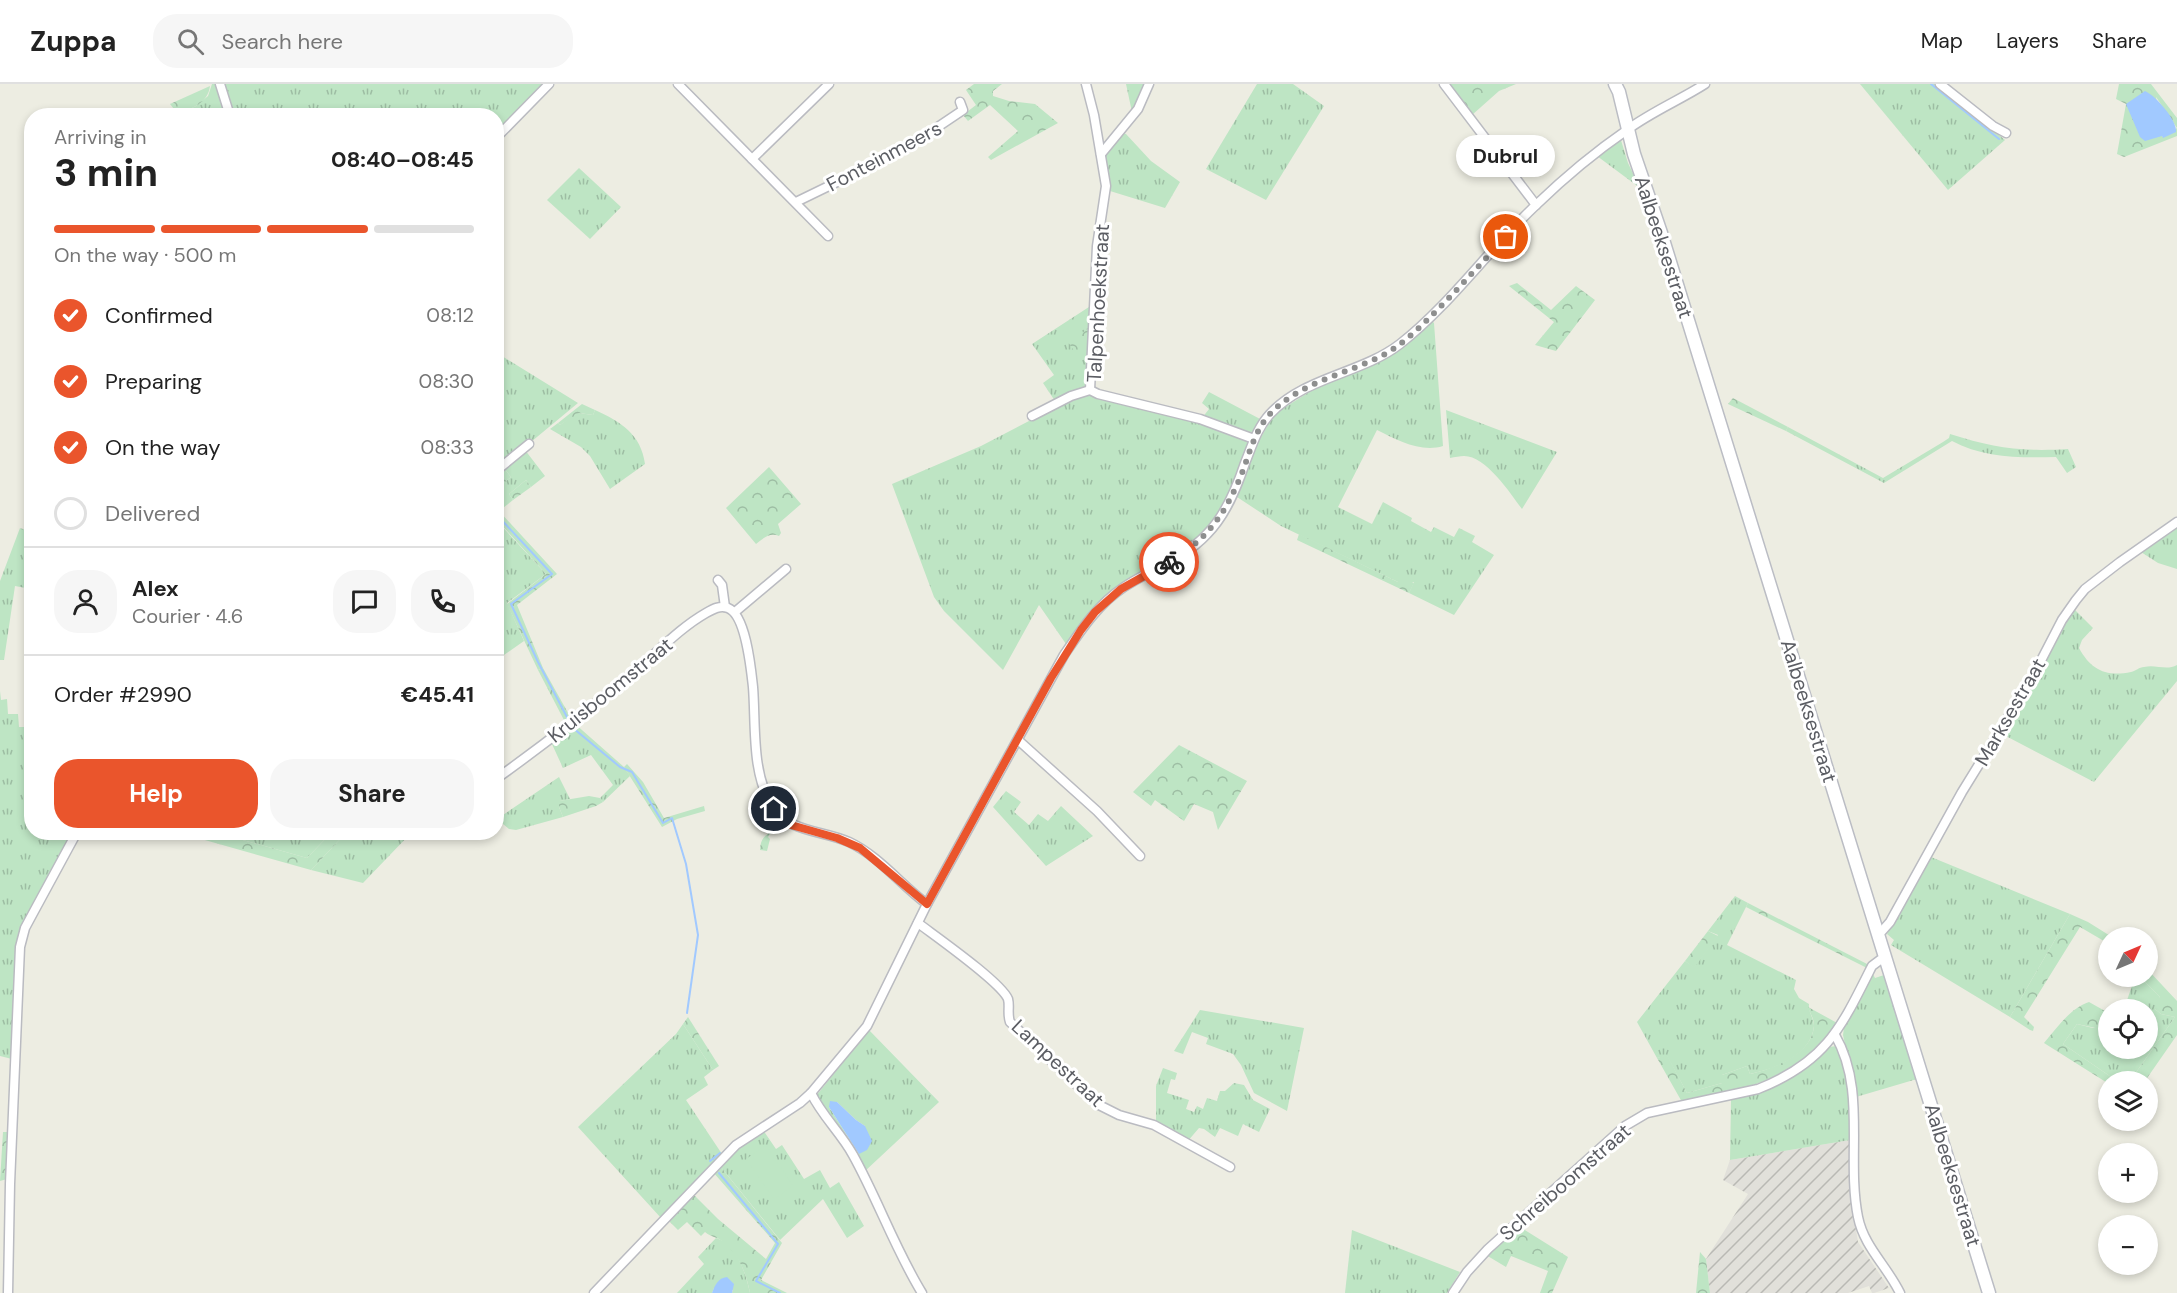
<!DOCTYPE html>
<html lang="en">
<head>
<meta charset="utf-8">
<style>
  :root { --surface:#fff; --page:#f6f6f6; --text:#222; --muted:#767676; --line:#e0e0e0; --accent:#ea552c }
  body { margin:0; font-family:"DM Sans",sans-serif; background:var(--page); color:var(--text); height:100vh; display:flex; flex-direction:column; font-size:22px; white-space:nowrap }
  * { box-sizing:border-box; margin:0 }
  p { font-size:20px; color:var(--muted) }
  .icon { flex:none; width:33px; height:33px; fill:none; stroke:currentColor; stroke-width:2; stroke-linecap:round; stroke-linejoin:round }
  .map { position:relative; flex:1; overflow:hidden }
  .panel { position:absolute; left:24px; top:24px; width:480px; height:732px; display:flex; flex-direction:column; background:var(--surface); border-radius:24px; box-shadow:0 3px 9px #0003 }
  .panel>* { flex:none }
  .needle { width:39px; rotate:46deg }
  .tools { position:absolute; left:2098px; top:843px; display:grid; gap:12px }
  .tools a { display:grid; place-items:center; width:60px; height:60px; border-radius:50%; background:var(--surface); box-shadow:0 3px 9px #0003; font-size:30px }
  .pin { position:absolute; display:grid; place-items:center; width:51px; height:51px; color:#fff; margin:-26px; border:3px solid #fff; border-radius:50%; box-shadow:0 2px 6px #0007 }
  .courier { position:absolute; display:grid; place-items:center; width:60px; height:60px; margin:-30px; border:4px solid #ea552c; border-radius:50%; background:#fff; color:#222; box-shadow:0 2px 8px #0007 }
  .bubble { position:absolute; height:42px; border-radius:21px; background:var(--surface); box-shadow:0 3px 9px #0003; font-size:20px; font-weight:700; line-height:42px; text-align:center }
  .summary em { font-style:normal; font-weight:700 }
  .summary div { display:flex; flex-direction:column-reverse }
  .summary { display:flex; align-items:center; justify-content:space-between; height:102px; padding:0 30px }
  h1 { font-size:39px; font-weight:700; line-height:45px }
  .bar { display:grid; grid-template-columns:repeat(4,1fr); gap:9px 6px; align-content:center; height:72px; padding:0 30px }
  .bar i { height:8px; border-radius:4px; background:var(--line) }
  .bar .selected { background:var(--accent) }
  .bar p { grid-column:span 4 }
  .line { display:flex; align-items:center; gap:15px; padding:0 30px; border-top:2px solid var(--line) }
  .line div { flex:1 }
  .round { display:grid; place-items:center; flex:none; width:63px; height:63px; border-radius:24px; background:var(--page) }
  ol { padding:0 30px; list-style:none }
  li { display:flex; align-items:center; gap:18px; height:66px }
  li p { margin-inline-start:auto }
  li .icon { padding:6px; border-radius:50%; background:var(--accent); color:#fff; stroke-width:4 }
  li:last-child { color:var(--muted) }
  li i { width:33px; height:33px; border:3px solid var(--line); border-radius:50% }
  .cta { display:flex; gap:12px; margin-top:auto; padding:12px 30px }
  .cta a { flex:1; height:69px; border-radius:24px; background:var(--accent); color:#fff; font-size:24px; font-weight:700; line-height:69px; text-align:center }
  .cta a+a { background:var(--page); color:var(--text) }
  header { display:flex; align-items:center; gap:36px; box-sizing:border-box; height:84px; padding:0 30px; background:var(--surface); border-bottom:2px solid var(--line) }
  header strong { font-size:28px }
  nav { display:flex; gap:33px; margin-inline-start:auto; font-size:21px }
  .search { width:420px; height:54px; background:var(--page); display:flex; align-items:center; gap:15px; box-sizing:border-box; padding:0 21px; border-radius:24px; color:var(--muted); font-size:22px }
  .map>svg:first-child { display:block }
  .industrial { fill:url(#industrial-furrows) }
  .grass { fill:url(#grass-tufts); fill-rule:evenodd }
  .forest { fill:url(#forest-crowns); fill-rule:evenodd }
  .green { fill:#bee5c4 }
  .water { fill:#a1c9ff }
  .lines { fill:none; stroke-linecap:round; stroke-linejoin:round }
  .stream { stroke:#a1c9ff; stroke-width:2 }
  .street-casing { stroke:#babbc1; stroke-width:11 }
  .secondary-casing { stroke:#bbbdc4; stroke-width:15 }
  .street { stroke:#fff; stroke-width:8 }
  .secondary { stroke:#fff; stroke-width:12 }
  .done { stroke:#8e8f8f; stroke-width:6; stroke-dasharray:0 10.8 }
  .route { stroke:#ea552c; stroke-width:8 }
  .labels { text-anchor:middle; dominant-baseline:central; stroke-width:6; stroke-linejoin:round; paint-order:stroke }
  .street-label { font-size:20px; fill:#5b5d63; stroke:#fff }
</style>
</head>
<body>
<header>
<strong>Zuppa</strong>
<div class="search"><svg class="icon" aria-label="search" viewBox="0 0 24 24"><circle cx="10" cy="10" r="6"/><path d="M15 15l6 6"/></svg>Search here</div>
<nav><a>Map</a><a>Layers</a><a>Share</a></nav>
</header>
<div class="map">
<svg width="2177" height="1209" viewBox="0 0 2177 1209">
  <defs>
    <pattern id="industrial-furrows" width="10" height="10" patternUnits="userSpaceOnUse" patternTransform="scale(1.5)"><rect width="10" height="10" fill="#e1e0da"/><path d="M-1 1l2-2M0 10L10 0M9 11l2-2" fill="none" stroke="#b9b9b4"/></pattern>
    <pattern id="grass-tufts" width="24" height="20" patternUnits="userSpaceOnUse" patternTransform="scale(1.5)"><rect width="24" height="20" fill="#bee5c4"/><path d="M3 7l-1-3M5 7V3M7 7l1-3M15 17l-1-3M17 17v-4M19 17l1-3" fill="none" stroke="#9dbda3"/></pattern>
    <pattern id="forest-crowns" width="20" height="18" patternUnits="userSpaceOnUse" patternTransform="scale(1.5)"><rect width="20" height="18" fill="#bee5c4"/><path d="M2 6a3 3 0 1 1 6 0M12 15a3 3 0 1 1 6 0" fill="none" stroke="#9dbda3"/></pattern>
  </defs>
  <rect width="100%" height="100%" fill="#edede2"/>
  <polygon class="industrial" points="1850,1056 1849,1083 1852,1121 1858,1158 1889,1204 1874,1209 1872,1209 1869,1202 1848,1209 1710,1209 1706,1175 1748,1110 1723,1096 1730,1076"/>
  <g class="grass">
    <polygon points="212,0 217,0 227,31 175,32 196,22 208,12"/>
    <polygon points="225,0 543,0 497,47 496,32 234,31"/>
    <polygon points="1126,0 1146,0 1132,28"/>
    <polygon points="1257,0 1293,0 1324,22 1266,116 1206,85"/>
    <polygon points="1860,0 1936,0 2005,56 1948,106"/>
    <polygon points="1122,49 1126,50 1151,77 1180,98 1165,124 1110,107 1104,74"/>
    <polygon points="1620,53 1628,79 1640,104 1597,72"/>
    <polygon points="579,84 621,123 590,155 547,116"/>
    <polygon points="1092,221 1086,303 1055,317 1043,299 1054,291 1032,260"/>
    <path d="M1432,237L1434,239L1443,362C1421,369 1397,356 1377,346L1338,423L1372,440L1383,418L1412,434L1411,437L1431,448L1434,443L1454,453L1459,444L1475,452L1472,458L1494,471L1454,531L1409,509L1414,498H1398L1281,442L1237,413L1255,364L1274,330L1311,307L1376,278Z"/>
    <polygon points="497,269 578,319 497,386 497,321 501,317 497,311"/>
    <polygon points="1209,308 1262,336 1254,348 1249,350 1202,334 1209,325 1202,319"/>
    <polygon points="1090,310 1195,336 1247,355 1248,364 1225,419 1207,444 1188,462 1087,532 1066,560 1039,521 1003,586 944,527 934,513 892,400 981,362 1077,312"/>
    <path d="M595,326C621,338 641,350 645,380L610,405L590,372L581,363L550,345L558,339L560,341L575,330L579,329L593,331Z"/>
    <path d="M1446,326L1557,368L1522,425C1510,409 1486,372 1464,372C1460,372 1455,373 1450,374Z"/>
    <path d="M1788,343L1883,394L1943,358L1949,354L1950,350C1994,364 2022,368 2068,365L2076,383L2067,389L2056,373C2021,374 1983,374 1952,357L1884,399L1786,347Z"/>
    <polygon points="525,366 545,392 531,403 526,396 509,410 513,416 503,424 497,416 496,405 511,393 504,384"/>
    <polygon points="496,436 546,490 507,519 524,557 497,576"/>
    <polygon points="31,440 31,505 15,502 4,576 0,576 0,497 20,444 29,447"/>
    <polygon points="2177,443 2177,485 2158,479 2141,468"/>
    <path d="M2074,525L2093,544L2082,556L2079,564C2091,586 2106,593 2131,588C2136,587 2139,583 2144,583C2156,580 2166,587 2177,581V597L2094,698L2002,650L2013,634Z"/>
    <polygon points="543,584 572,636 566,640 538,586"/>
    <polygon points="0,607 1,616 7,615 8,630 18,630 19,643 31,643 32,748 73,749 67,762 39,808 23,840 16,860 12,975 0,972"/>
    <polygon points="574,639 624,683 630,692 603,718 600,714 613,701 591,671 563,684 551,658"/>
    <polygon points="559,693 570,715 560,717 559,723 563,733 516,746 509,745 497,735"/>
    <polygon points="1006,707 1021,718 1014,728 1029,741 1038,730 1048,737 1061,722 1093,752 1046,782 993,723"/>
    <polygon points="218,749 331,749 307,774"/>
    <polygon points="346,749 346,748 411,749 363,799 311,786"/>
    <polygon points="1931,773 2070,830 2010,933 1891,861 1894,856 1887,850"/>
    <path d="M1735,812L1748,819L1727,861L1796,896L1794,905L1799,914L1809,920C1808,928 1814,934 1814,942C1811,972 1774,985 1750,990L1747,982L1722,991V999L1687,1009L1667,972L1657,974L1637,938L1685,877L1694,883L1718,851L1708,847Z"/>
    <polygon points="1872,888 1875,894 1884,891 1917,995 1856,1013 1843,951 1844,944"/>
    <polygon points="2135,893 2140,893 2160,913 2155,925 2161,930 2175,933 2130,997 2117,997 2063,960 2077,940 2093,944 2106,943 2109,938 2109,964 2148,964 2148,926 2124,925"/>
    <polygon points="1200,926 1304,944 1287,1027 1254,1009 1241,981 1233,970 1206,960 1208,954 1192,948 1183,970 1174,967"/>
    <polygon points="683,940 713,986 704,993 708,1001 686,1016 722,1070 661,1134 578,1043 676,950"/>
    <path d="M869,946L939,1018L864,1088L816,1012ZM837,1018L856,1036L865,1042L859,1070L829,1023Z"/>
    <path d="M1836,962C1853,984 1850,1028 1850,1056L1730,1076L1731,1015C1776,1001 1795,995 1830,963Z"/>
    <polygon points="1163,984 1177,989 1175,996 1171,995 1167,1009 1189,1016 1186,1025 1194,1028 1197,1022 1203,1025 1207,1014 1217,1017 1220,1007 1225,1007 1234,999 1244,1001 1253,1016 1270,1025 1259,1048 1243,1040 1238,1052 1220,1044 1215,1053 1204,1045 1199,1044 1187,1058 1156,1038 1156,1002"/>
    <polygon points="763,1046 776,1065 782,1061 804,1095 820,1086 830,1104 839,1098 864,1142 847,1154 823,1115 780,1156 720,1082 735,1066"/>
    <polygon points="1352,1146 1460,1188 1447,1209 1345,1209"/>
    <path d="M716,1154C737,1160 746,1190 750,1209H732L733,1206L714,1204L712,1209H677L704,1180L698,1173Z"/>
  </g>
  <g class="forest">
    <polygon points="974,0 1002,0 993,7 993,12 1009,17 1035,20 1058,39 991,76 988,73 1018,47 990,21 968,37 963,31 976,21 966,6"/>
    <polygon points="1448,0 1516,0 1499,7 1472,31"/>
    <path d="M2119,0H2151L2177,34V52L2124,73L2117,70L2126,20L2116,15ZM2156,13L2177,44L2163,53L2162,52Z"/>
    <path d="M210,2C208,19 191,26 177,29L170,20Z"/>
    <polygon points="1517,199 1551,226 1576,202 1595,216 1556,267 1535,261 1554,238 1509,202"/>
    <polygon points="1091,243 1090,267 1079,274 1068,258"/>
    <polygon points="1733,314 1788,343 1786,347 1728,320"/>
    <polygon points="582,320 595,326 593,331 579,329 560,341 558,339"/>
    <path d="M769,383L801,420L778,440L781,449L779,452C770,448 762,455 756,460L726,424Z"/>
    <polygon points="504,384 511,393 497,405 497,391"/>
    <polygon points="526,396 531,403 513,416 509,410"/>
    <polygon points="497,416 503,424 499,427 557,490 517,521 543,584 538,586 507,520 546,490 497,436"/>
    <polygon points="1299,450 1398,498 1402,493 1414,499 1409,509 1297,456"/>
    <polygon points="1179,661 1247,697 1218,746 1213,728 1194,720 1184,737 1155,716 1151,722 1133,708"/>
    <polygon points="627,680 643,698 664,734 704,722 705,727 677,735 662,743 624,683"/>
    <polygon points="589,712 600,714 603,718 596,722 563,733 559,723 559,717"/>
    <path d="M770,723L783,740L769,751L768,753L770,755L767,767L760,766C761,748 771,752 778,740Z"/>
    <polygon points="180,749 218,749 307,774 331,749 346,749 311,786"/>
    <polygon points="1748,819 1869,881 1867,884 1746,823"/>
    <polygon points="2070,830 2088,838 2112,853 2109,854 2109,860 2080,843 2024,933 2034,943 2033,947 2030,946 2010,933"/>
    <polygon points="1708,847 1718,852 1694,884 1685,877"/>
    <polygon points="2148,886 2177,917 2177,951 2145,997 2130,997 2175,933 2161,930 2155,925 2155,918 2160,913 2140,893 2148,892"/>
    <path d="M2089,918L2105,927V934L2109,935L2106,943L2100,945L2077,940L2063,960L2117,997L2109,998V1000L2044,959C2056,945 2070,924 2089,918Z"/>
    <path d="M1808,923L1839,940C1830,950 1822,963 1812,971C1774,1001 1727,1008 1682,1018L1657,974L1667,971L1687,1009L1722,999V991L1747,982L1750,990C1773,985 1813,970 1814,941C1814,935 1810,929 1808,923Z"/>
    <polygon points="688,933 719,982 713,986 683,940"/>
    <polygon points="3,1048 10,1048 7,1095 0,1097"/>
    <path d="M720,1082L782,1159L761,1196L787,1209H750C746,1189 739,1170 722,1157C717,1153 711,1153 705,1148L701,1152L687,1138L678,1146L669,1137L693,1110L718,1135L766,1175L775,1159L713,1088Z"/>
    <polygon points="1520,1143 1568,1173 1552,1209 1540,1209 1548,1187 1511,1172 1506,1183 1486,1171"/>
    <polygon points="1700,1168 1706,1175 1710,1209 1696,1209"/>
  </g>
  <polygon class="green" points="766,1061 793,1102 774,1115 746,1075"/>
  <g class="water">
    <path d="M2145,7C2156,12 2177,36 2176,48L2163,54L2162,52L2145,57L2140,53L2126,20Z"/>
    <polygon points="830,1017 837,1018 856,1036 865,1042 872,1057 867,1066 859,1070 829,1023"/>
    <path d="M727,1193L734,1200L732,1209H712C715,1201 718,1194 727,1193Z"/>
  </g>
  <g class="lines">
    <g class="stream">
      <polyline points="1931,0 1999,55"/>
      <polyline points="496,430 552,490 511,520 538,578 568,635"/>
      <polyline points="573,644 620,683 632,688 663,739 672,734 686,780 698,851 687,929"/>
      <polyline points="710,1077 720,1069"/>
      <polyline points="719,1089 778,1160 756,1197 780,1209"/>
    </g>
    <defs>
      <g id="street">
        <polyline points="220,0 230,32"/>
        <polyline points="678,0 828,152"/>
        <polyline points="1086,0 1094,31 1106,102 1097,162 1090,306"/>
        <polyline points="1444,0 1536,121"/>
        <polyline points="1940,0 1993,42 2006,49"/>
        <polyline points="496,54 549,0"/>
        <polyline points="1101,70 1138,25 1149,0"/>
        <polyline points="752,75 829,0"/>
        <polyline points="796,118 905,65 963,26 960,18"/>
        <polyline points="1090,306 1098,310 1200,335 1254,355"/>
        <polyline points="1032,332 1071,312 1090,306"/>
        <polyline points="496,387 529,360"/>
        <polyline points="718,496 722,501 725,523"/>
        <polyline points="735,528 786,485"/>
        <polyline points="1018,656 1097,727 1140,772"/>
        <path d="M496,695C542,662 586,628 629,592C655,571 678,545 706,529C713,525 720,521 728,524C746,531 751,585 753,603C756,640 751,691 773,723C790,749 823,746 849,758C879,772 901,801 927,820"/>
        <path d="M918,839C935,852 1001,898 1008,915C1010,922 1007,930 1010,938L1097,1020L1119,1031L1154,1041L1230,1083"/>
        <polyline points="1878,848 1882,847 1890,838 1962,708 2031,596 2062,536 2076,516 2085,505 2120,478 2177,438"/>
        <path d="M1835,951C1867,1006 1846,1073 1858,1133C1864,1163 1887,1182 1900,1209"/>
        <path d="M811,1009C822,1032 841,1049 853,1071C878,1116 895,1165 922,1209"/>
        <polyline points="8,1209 10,1100 20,863 25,844 32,831 77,748"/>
        <path d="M594,1209L736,1061L800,1019L811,1009L867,942L927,820L1064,571C1081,546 1098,520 1124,503C1151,485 1184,475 1207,450C1226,431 1237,403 1245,379C1252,362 1257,344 1270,330C1304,293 1361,290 1400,260C1451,220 1489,165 1536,121C1564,94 1595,68 1627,46C1651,28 1680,16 1705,0"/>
        <path d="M1453,1209L1467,1188L1488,1165L1625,1042L1647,1029L1758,1005C1826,978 1841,944 1872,882L1880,876L1885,874"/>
      </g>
      <polyline id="secondary" points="1615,0 1619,8 1634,70 1661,149 1989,1209"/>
    </defs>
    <use href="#street" class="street-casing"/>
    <use href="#secondary" class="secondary-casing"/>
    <use href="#street" class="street"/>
    <use href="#secondary" class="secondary"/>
  </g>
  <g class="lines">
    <path class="done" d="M1169,478C1210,454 1227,427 1244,384C1250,366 1256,346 1269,331C1299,298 1348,290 1385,270C1401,261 1415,248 1428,235C1455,209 1480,180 1506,153"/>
    <polyline class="route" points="774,725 791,741 837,754 860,764 927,820 1051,594 1081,546 1095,528 1121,505 1169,478"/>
  </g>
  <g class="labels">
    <g class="street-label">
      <text transform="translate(884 72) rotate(-28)">Fonteinmeers</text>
      <text transform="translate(1664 163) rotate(72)">Aalbeeksestraat</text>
      <text transform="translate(1098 219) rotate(-87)">Talpenhoekstraat</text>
      <text transform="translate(610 606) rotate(-39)">Kruisboomstraat</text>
      <text transform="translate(1809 627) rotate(73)">Aalbeeksestraat</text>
      <text transform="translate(2010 628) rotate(-60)">Marksestraat</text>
      <text transform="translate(1058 979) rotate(43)">Lampestraat</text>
      <text transform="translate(1953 1091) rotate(73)">Aalbeeksestraat</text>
      <text transform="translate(1565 1098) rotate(-41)">Schreiboomstraat</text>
    </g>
  </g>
</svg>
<div class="tools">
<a><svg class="needle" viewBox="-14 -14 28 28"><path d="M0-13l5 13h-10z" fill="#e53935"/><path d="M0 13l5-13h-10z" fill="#767676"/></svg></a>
<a><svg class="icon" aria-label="locate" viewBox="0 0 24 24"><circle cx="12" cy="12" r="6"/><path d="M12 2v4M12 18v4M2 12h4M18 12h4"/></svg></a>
<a><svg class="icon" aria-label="layers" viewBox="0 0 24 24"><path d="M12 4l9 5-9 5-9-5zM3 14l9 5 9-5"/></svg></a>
<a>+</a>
<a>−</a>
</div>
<div class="pin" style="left:1506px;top:153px;background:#ea580c"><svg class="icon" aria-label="bag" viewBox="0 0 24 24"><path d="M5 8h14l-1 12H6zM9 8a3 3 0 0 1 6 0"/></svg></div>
<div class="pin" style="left:774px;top:725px;background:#1f2937"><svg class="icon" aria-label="home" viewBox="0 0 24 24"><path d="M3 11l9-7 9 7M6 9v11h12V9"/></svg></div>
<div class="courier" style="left:1169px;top:478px"><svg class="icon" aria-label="bike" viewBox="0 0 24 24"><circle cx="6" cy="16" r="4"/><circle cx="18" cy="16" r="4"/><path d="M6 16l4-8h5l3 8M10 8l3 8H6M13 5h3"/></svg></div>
<div class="bubble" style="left:1456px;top:51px;width:99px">Dubrul</div>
<section class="panel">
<div class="summary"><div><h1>3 min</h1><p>Arriving in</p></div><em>08:40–08:45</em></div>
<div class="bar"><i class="selected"></i><i class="selected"></i><i class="selected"></i><i></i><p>On the way · 500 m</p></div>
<ol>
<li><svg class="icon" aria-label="check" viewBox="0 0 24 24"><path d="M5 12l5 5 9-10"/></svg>Confirmed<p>08:12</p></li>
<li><svg class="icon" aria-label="check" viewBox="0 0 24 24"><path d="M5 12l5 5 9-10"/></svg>Preparing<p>08:30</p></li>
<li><svg class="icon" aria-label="check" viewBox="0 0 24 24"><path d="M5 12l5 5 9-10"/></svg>On the way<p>08:33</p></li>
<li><i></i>Delivered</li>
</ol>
<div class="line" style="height:108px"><a class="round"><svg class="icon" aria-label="person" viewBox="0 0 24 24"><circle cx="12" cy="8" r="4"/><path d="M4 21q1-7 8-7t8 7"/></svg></a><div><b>Alex</b><p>Courier · 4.6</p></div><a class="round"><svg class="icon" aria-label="chat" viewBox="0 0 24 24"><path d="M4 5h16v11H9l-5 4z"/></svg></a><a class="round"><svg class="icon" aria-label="phone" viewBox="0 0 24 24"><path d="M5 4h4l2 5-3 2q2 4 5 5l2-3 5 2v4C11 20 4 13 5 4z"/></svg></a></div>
<div class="line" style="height:78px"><div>Order #2990</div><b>€45.41</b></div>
<div class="cta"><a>Help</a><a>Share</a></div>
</section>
</div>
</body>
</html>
